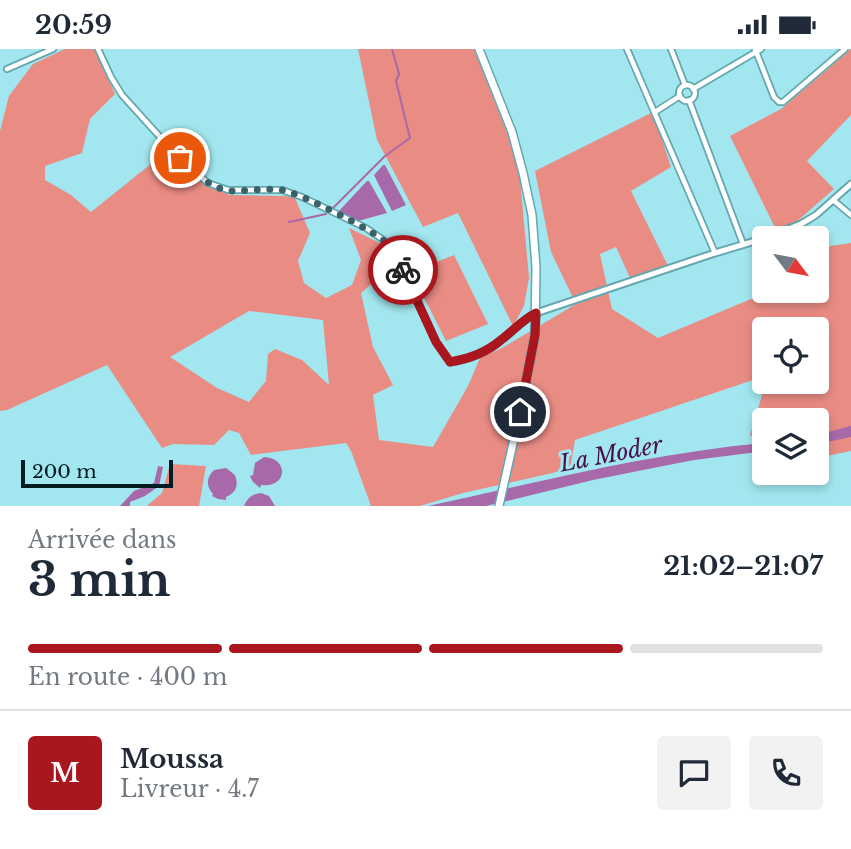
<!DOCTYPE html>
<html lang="fr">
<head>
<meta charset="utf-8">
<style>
  :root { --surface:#fff; --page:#f2f2f3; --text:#1f2937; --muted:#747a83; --line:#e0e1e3; --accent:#aa161e }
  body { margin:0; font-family:"Libre Baskerville",serif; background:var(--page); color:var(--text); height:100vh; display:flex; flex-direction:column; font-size:26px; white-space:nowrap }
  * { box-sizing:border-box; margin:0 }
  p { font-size:23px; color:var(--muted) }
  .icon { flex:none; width:38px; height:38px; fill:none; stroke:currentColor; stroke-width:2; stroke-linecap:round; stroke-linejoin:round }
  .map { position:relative; height:457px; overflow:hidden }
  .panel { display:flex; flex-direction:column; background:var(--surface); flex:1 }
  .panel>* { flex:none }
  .needle { width:46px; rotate:122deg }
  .tools { position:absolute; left:752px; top:177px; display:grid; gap:14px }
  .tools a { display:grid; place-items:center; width:77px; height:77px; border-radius:7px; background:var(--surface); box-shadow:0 4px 10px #0003; font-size:35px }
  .scale { position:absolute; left:21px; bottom:18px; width:152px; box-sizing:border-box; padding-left:7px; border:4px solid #011c20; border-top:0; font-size:19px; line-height:24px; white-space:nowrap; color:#011c20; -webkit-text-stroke:5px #a2e7ef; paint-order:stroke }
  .pin { position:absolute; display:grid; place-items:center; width:60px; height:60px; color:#fff; margin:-30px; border:4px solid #fff; border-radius:50%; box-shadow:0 2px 7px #0007 }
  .courier { position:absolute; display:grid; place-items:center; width:70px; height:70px; margin:-35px; border:5px solid #aa161e; border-radius:50%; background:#fff; color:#222; box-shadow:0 2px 9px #0007 }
  .headline em { font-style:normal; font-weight:700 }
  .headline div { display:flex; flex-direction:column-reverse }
  .headline { display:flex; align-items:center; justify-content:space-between; height:119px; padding:0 28px }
  h1 { font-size:46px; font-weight:700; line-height:52px }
  .bar { display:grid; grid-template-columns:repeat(4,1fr); gap:10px 7px; align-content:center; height:84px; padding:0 28px }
  .bar i { height:9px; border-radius:5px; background:var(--line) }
  .bar .on { background:var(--accent) }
  .bar p { grid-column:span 4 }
  .line { display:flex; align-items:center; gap:18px; padding:0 28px; border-top:2px solid var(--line) }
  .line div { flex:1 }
  .round { display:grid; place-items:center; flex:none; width:74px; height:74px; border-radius:7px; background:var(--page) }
  .status { display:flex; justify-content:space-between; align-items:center; height:49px; padding:0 35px; background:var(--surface); direction:ltr }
  .status svg { height:19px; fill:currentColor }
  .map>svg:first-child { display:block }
  .green { fill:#e98c84; fill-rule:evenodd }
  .water { fill:#a769a9 }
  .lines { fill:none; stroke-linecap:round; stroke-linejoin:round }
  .stream { stroke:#a769a9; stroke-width:2 }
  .minor-casing { stroke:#64a7af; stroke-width:8 }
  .tertiary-casing { stroke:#64a7af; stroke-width:9 }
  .primary-casing { stroke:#64a7af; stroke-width:10 }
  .minor { stroke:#fff; stroke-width:4.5 }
  .tertiary { stroke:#fff; stroke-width:5 }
  .primary { stroke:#fff; stroke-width:7 }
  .done { stroke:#396368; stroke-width:7; stroke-dasharray:0 12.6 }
  .route { stroke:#aa161e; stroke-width:9 }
  .labels { text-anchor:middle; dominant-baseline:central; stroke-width:6; stroke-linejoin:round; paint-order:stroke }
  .water-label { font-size:23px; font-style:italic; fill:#490f4d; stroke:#a2e7ef }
</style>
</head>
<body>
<div class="status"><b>20:59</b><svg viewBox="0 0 49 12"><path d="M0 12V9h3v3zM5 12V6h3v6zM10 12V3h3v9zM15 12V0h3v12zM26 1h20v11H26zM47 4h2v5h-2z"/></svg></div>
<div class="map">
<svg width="851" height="457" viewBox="0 0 851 457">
  <rect width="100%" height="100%" fill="#a2e7ef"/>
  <g class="green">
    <path d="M65,0H95L115,45L90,70L82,104L45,117V131L71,146L91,163L167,102L229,146L285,147L295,149L310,184L298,212L304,234L326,249L352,236L361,211L349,179L382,195L393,216L361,244L373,298L393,336L373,346L379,391L433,398L468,337L480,309L502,299L576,255L551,203L535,122L653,63L671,118L631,142L668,217L630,229L616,198L600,205L612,260L658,289L758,247L759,220L765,217V242H817V199L851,194V402L817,409V371H765V395L750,386L766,333L817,332V280H765V327L575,391L570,420L463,444L420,457H371L351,402L346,394L251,406L239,384L229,381L214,396L173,395L162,399L107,316L7,361L0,362V82L9,47L33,15ZM249,262L323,271L329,336L302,311L275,300L268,305L266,332L249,353L217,339L170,308Z"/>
    <polygon points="358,0 474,0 508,86 520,129 529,229 524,257 513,277 458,164 423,178 377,91"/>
    <polygon points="851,0 851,66 807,112 834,140 795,174 803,189 780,189 730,87 781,60"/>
    <polygon points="454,206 488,275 446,292 411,223"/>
    <polygon points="170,415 206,417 199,457 148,457 148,456 162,444"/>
  </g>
  <g class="water">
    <polygon points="383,116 385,116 406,156 392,162 374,126"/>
    <polygon points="367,132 369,132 387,164 358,172 338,163"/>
    <polygon points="851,377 851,388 817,395 817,386"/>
    <path d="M765,394V402L694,411L648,420L593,431L486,457H428C540,433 651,404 765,394Z"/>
    <path d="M264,408C290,409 287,440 261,436L260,439L253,433L250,427L253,426L255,414Z"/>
    <polygon points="158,417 163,418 159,437 145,447 130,453 130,457 120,457 134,442 154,434"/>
    <path d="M226,419L235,426C239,436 236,444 226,448V451L218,450L212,447L213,445C206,437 206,429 214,421Z"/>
    <path d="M261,444L269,447L275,457H244C247,449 252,445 261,444Z"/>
  </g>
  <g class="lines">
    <g class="stream">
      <polyline points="332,160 385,107 410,89 396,32 399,25 392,0"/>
      <polyline points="289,173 326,165"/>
    </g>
    <defs>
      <g id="minor">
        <polyline points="98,0 111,28 122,46 179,109 208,134 228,141 282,141 302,148 366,179 382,190 393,201 436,293 450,313"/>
        <polyline points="627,0 715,204"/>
        <polyline points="671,0 685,36"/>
        <polyline points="755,0 774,48 779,53 783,53 845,0"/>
        <polyline points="7,20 53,0"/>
        <circle cx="687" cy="44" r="8"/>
        <polyline points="693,40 761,0"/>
        <polyline points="689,51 743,195"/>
        <polyline points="655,63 680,47"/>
        <polyline points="833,151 851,166"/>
      </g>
      <g id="tertiary">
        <polyline points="765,189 801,175 816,166 851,135"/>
        <path d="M450,313C469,310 487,303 501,291C514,282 522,271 536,264L715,204L765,189"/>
      </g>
      <polyline id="primary" points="479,0 512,83 523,124 532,166 536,218 535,286 520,363 499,457"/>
    </defs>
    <use href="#minor" class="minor-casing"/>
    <use href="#tertiary" class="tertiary-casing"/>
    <use href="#primary" class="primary-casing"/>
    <use href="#minor" class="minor"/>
    <use href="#tertiary" class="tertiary"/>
    <use href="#primary" class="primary"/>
  </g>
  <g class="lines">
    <path class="done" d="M180,109C194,123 211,141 233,142C249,142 266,139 282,141C300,144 373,181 387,194C395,201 398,212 403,221"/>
    <path class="route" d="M403,221L436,293L450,313C469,310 487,303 501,291C513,282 522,271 536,264L535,286L520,363"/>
  </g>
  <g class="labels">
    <g class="water-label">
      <text transform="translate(611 405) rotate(-11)">La Moder</text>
    </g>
  </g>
</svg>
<div class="tools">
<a><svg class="needle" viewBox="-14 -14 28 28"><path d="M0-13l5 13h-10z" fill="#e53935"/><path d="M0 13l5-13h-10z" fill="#747a83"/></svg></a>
<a><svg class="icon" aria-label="locate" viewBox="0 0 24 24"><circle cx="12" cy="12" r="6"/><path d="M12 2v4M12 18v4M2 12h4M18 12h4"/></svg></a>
<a><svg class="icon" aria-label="layers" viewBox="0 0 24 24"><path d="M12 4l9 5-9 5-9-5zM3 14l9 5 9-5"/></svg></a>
</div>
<div class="scale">200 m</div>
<div class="pin" style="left:180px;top:109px;background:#ea580c"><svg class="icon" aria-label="bag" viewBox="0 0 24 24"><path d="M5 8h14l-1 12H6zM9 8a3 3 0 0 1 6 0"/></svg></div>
<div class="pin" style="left:520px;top:363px;background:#1f2937"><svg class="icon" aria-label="home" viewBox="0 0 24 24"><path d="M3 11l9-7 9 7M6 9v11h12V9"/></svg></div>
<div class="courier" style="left:403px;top:221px"><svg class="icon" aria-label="bike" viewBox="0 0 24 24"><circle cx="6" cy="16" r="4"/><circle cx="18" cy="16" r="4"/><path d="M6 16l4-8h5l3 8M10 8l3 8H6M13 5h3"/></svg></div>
</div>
<section class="panel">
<div class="headline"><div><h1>3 min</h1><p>Arrivée dans</p></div><em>21:02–21:07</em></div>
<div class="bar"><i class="on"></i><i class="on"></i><i class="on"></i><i></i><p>En route · 400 m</p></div>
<div class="line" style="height:126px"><b class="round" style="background:var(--accent);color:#fff">M</b><div><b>Moussa</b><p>Livreur · 4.7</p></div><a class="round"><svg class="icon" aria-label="chat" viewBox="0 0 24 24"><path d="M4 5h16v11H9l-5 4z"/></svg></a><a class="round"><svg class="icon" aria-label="phone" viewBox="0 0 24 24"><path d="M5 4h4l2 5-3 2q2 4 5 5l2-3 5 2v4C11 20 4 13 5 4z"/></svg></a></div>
</section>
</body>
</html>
